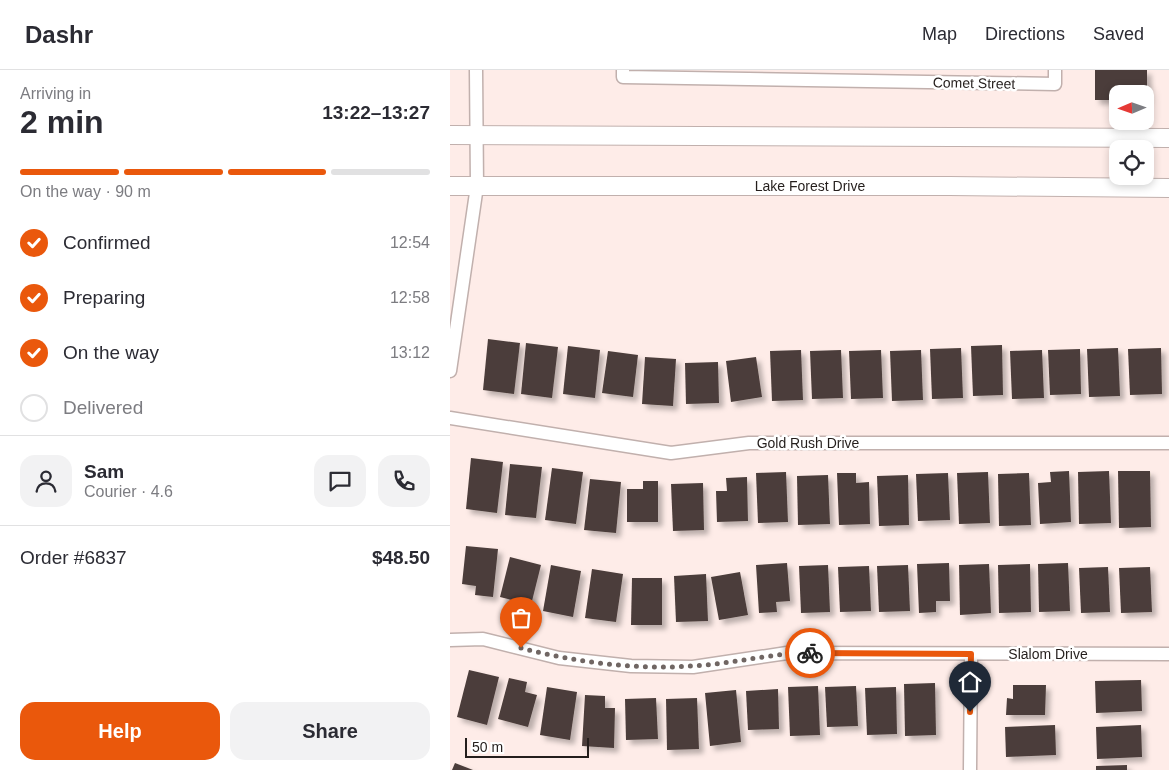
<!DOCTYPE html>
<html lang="en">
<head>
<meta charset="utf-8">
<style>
  :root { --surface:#fff; --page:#f2f2f3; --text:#2b2b33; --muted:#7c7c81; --line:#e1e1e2; --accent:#ea580c }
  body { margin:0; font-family:Arial,sans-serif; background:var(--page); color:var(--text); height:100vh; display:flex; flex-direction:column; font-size:19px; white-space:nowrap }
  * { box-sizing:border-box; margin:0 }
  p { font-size:16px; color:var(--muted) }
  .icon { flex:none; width:28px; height:28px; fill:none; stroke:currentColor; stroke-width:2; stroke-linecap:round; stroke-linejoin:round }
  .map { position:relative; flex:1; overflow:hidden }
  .drawer { display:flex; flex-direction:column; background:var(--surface); width:450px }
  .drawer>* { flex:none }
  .needle { width:32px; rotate:268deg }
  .controls { position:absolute; left:659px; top:15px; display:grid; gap:10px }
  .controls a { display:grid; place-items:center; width:45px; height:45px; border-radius:10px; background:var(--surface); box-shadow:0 2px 8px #0003; font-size:25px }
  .scale { position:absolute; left:15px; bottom:12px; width:124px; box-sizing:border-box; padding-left:5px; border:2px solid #241e1c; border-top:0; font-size:14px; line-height:18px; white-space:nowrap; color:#241e1c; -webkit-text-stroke:4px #fff; paint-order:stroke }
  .pin { position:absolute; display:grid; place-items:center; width:42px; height:42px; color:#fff; margin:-51px -21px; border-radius:50% 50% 50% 0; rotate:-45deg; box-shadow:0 0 5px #0007 }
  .pin .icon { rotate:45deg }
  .courier { position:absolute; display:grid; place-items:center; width:50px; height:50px; margin:-25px; border:4px solid #ea580c; border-radius:50%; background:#fff; color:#222; box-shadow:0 1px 6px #0007 }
  .summary em { font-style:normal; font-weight:600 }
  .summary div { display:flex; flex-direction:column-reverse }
  .summary { display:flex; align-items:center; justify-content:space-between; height:85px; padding:0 20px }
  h1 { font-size:32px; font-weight:600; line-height:38px }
  .bar { display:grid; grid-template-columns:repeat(4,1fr); gap:8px 5px; align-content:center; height:60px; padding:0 20px }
  .bar i { height:6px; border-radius:4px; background:var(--line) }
  .bar .on { background:var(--accent) }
  .bar p { grid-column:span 4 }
  .line { display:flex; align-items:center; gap:12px; padding:0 20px; border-top:1px solid var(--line) }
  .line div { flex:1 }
  .round { display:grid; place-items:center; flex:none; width:52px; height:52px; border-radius:15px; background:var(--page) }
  ol { padding:0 20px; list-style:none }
  li { display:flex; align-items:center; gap:15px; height:55px }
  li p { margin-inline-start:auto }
  li .icon { padding:5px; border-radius:50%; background:var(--accent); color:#fff; stroke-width:4 }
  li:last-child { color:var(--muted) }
  li i { width:28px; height:28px; border:2px solid var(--line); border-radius:50% }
  .primary-button { display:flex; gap:10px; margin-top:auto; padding:10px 20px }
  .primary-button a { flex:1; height:58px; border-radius:15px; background:var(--accent); color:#fff; font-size:20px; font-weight:600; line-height:58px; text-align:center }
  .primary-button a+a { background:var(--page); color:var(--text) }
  header { display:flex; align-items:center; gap:30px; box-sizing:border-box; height:70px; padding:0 25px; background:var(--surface); border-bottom:1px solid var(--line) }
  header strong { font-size:24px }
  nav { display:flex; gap:28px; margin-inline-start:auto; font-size:18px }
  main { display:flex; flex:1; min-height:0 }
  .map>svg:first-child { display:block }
  .building { fill:#4b3d3a; filter:url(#shadow) }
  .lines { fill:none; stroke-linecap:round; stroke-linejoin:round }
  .street-casing { stroke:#c1b0ad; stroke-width:15 }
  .secondary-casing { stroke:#c1b0ad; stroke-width:20 }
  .street { stroke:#fff; stroke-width:12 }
  .secondary { stroke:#fff; stroke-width:18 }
  .done { stroke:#706663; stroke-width:5; stroke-dasharray:0 9 }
  .route { stroke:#ea580c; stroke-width:6 }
  .labels { text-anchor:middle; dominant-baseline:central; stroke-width:5; stroke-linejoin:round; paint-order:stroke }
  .street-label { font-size:14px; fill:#241e1c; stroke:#fff }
</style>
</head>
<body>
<header>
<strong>Dashr</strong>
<nav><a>Map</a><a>Directions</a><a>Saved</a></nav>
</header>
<main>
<section class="drawer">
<div class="summary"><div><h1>2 min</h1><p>Arriving in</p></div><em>13:22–13:27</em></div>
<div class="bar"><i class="on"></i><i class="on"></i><i class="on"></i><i></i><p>On the way · 90 m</p></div>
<ol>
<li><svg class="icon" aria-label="check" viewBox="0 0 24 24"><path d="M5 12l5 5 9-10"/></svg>Confirmed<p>12:54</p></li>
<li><svg class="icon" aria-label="check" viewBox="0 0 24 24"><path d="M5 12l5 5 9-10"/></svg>Preparing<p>12:58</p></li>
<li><svg class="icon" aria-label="check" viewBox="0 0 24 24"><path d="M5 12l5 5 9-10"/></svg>On the way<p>13:12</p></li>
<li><i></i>Delivered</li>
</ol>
<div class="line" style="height:90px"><a class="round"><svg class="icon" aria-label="person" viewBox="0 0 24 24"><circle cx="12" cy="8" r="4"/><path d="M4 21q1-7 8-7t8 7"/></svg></a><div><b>Sam</b><p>Courier · 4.6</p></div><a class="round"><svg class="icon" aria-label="chat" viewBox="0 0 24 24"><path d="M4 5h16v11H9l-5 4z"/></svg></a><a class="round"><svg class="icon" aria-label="phone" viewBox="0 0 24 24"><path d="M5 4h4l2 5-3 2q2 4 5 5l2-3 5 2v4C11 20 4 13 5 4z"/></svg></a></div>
<div class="line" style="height:65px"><div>Order #6837</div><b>$48.50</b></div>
<div class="primary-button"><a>Help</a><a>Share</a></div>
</section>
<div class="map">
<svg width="719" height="700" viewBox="0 0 719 700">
  <defs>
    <filter id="shadow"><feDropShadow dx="4.5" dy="4.5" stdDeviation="2.5" flood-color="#0004"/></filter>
  </defs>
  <rect width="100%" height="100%" fill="#feece8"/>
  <g class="building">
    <polygon points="645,0 697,0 697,30 695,30 695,24 668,24 668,30 645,30"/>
    <polygon points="38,269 70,273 64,324 33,320"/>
    <polygon points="76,273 108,277 102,328 71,324"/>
    <polygon points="552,275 553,325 523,326 521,276"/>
    <polygon points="118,276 150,280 145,328 113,324"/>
    <polygon points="511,278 513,328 482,329 480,279"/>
    <polygon points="668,278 670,326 639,327 637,279"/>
    <polygon points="711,278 712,324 680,325 678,279"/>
    <polygon points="630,279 631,324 600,325 598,280"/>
    <polygon points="351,280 353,330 322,331 320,281"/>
    <polygon points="391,280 393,328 362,329 360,281"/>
    <polygon points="431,280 433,328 401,329 399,281"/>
    <polygon points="471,280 473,330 442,331 440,281"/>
    <polygon points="592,280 594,328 562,329 560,281"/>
    <polygon points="158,281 188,285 183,327 152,323"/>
    <polygon points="195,287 226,289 223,336 192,334"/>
    <polygon points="306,287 312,327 281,332 276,291"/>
    <polygon points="268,292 269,333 236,334 235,293"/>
    <polygon points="21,388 53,392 47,443 16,439"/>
    <polygon points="60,394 92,397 86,448 55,445"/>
    <polygon points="102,398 133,402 126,454 95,450"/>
    <polygon points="619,401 621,452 590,454 588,413 601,412 600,402"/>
    <polygon points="659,401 661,453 629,454 628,402"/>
    <polygon points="668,401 700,401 701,457 669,458"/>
    <polygon points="336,402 338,452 308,453 306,403"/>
    <polygon points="538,402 540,453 509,454 507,403"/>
    <polygon points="387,403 406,403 406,413 419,412 420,454 389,455"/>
    <polygon points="498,403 500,450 468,451 466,404"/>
    <polygon points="579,403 581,455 549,456 548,404"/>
    <polygon points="378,405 380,454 348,455 347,406"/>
    <polygon points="458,405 459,455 429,456 427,406"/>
    <polygon points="297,407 298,451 267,452 266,421 277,421 276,408"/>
    <polygon points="140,409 171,412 166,463 134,460"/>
    <polygon points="193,411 208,411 208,452 177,452 177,419 193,419"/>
    <polygon points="253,413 254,460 223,461 221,414"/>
    <polygon points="16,476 48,479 43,527 25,525 26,516 12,514"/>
    <polygon points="60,487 91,495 81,535 50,527"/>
    <polygon points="337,493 340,531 326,532 327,542 309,543 306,495"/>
    <polygon points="499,493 500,531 486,531 486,542 469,543 467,494"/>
    <polygon points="618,493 620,541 589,542 588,494"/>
    <polygon points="539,494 541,543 510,545 509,495"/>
    <polygon points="580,494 581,542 549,543 548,495"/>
    <polygon points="101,495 131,501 123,547 93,541"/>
    <polygon points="378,495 380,542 351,543 349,496"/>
    <polygon points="458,495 460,541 429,542 427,496"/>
    <polygon points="419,496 421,541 390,542 388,497"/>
    <polygon points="658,497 660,542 631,543 629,498"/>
    <polygon points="700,497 702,542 671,543 669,498"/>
    <polygon points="142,499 173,504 166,552 135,548"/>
    <polygon points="290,502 298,545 269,550 261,507"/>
    <polygon points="256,504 258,551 226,552 224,506"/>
    <polygon points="182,508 212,508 212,555 181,555"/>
    <polygon points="19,600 49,607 37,655 7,647"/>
    <polygon points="59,608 77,612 75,622 87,625 78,657 48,649"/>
    <polygon points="691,610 692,641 646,643 645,611"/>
    <polygon points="485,613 486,665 455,666 454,614"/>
    <polygon points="563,615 596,615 595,645 556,645 557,628 563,629"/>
    <polygon points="368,616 370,665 340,666 338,617"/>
    <polygon points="406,616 408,656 377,657 375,617"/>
    <polygon points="97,617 127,622 120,670 90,665"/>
    <polygon points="446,617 447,664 417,665 415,618"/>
    <polygon points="328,619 329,659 298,660 296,621"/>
    <polygon points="286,620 291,672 260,676 255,623"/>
    <polygon points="135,625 155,626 155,638 165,638 164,678 132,676"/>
    <polygon points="206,628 208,669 176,670 175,629"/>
    <polygon points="247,628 249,679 217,680 216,629"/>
    <polygon points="605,655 606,685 556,687 555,657"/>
    <polygon points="691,655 692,687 647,689 646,657"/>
    <polygon points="5,693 23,700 2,700"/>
    <polygon points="677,695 677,700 646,700 646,696"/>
  </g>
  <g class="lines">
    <defs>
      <g id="street">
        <polyline points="173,0 173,7 605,14 605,0"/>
        <polyline points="0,301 27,116 26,0"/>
        <polyline points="0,348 221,383 299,373 719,373"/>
        <polyline points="0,570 33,569 109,588 181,596 243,597 337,583 719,584"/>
        <polyline points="520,700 521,584"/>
      </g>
      <g id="secondary">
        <polyline points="0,65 719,68"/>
        <polyline points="0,116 499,116 719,118"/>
      </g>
    </defs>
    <use href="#street" class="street-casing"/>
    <use href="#secondary" class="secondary-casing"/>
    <use href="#street" class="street"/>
    <use href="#secondary" class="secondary"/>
  </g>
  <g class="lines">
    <path class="done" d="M71,578C126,592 185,600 242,596C282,594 321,583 360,583"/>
    <polyline class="route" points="360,583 521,584 520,642"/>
  </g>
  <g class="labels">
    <g class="street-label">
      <text transform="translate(524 13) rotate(1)">Comet Street</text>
      <text x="360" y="116">Lake Forest Drive</text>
      <text x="358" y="373">Gold Rush Drive</text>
      <text x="598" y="584">Slalom Drive</text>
    </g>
  </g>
</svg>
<div class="controls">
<a><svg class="needle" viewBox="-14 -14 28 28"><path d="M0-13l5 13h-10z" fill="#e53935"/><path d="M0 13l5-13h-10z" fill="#7c7c81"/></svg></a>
<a><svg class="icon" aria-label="locate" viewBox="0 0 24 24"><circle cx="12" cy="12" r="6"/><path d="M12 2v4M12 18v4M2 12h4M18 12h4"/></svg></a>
</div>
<div class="scale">50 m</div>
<div class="pin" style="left:71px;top:578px;background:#ea580c"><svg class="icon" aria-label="bag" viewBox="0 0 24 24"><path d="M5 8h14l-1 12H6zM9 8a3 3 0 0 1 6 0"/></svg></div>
<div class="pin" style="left:520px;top:642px;background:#1f2937"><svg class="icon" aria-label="home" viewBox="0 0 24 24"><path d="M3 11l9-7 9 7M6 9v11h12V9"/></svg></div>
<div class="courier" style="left:360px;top:583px"><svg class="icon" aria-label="bike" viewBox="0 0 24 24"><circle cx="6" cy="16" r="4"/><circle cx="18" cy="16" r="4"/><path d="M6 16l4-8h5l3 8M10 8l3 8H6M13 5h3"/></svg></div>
</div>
</main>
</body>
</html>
